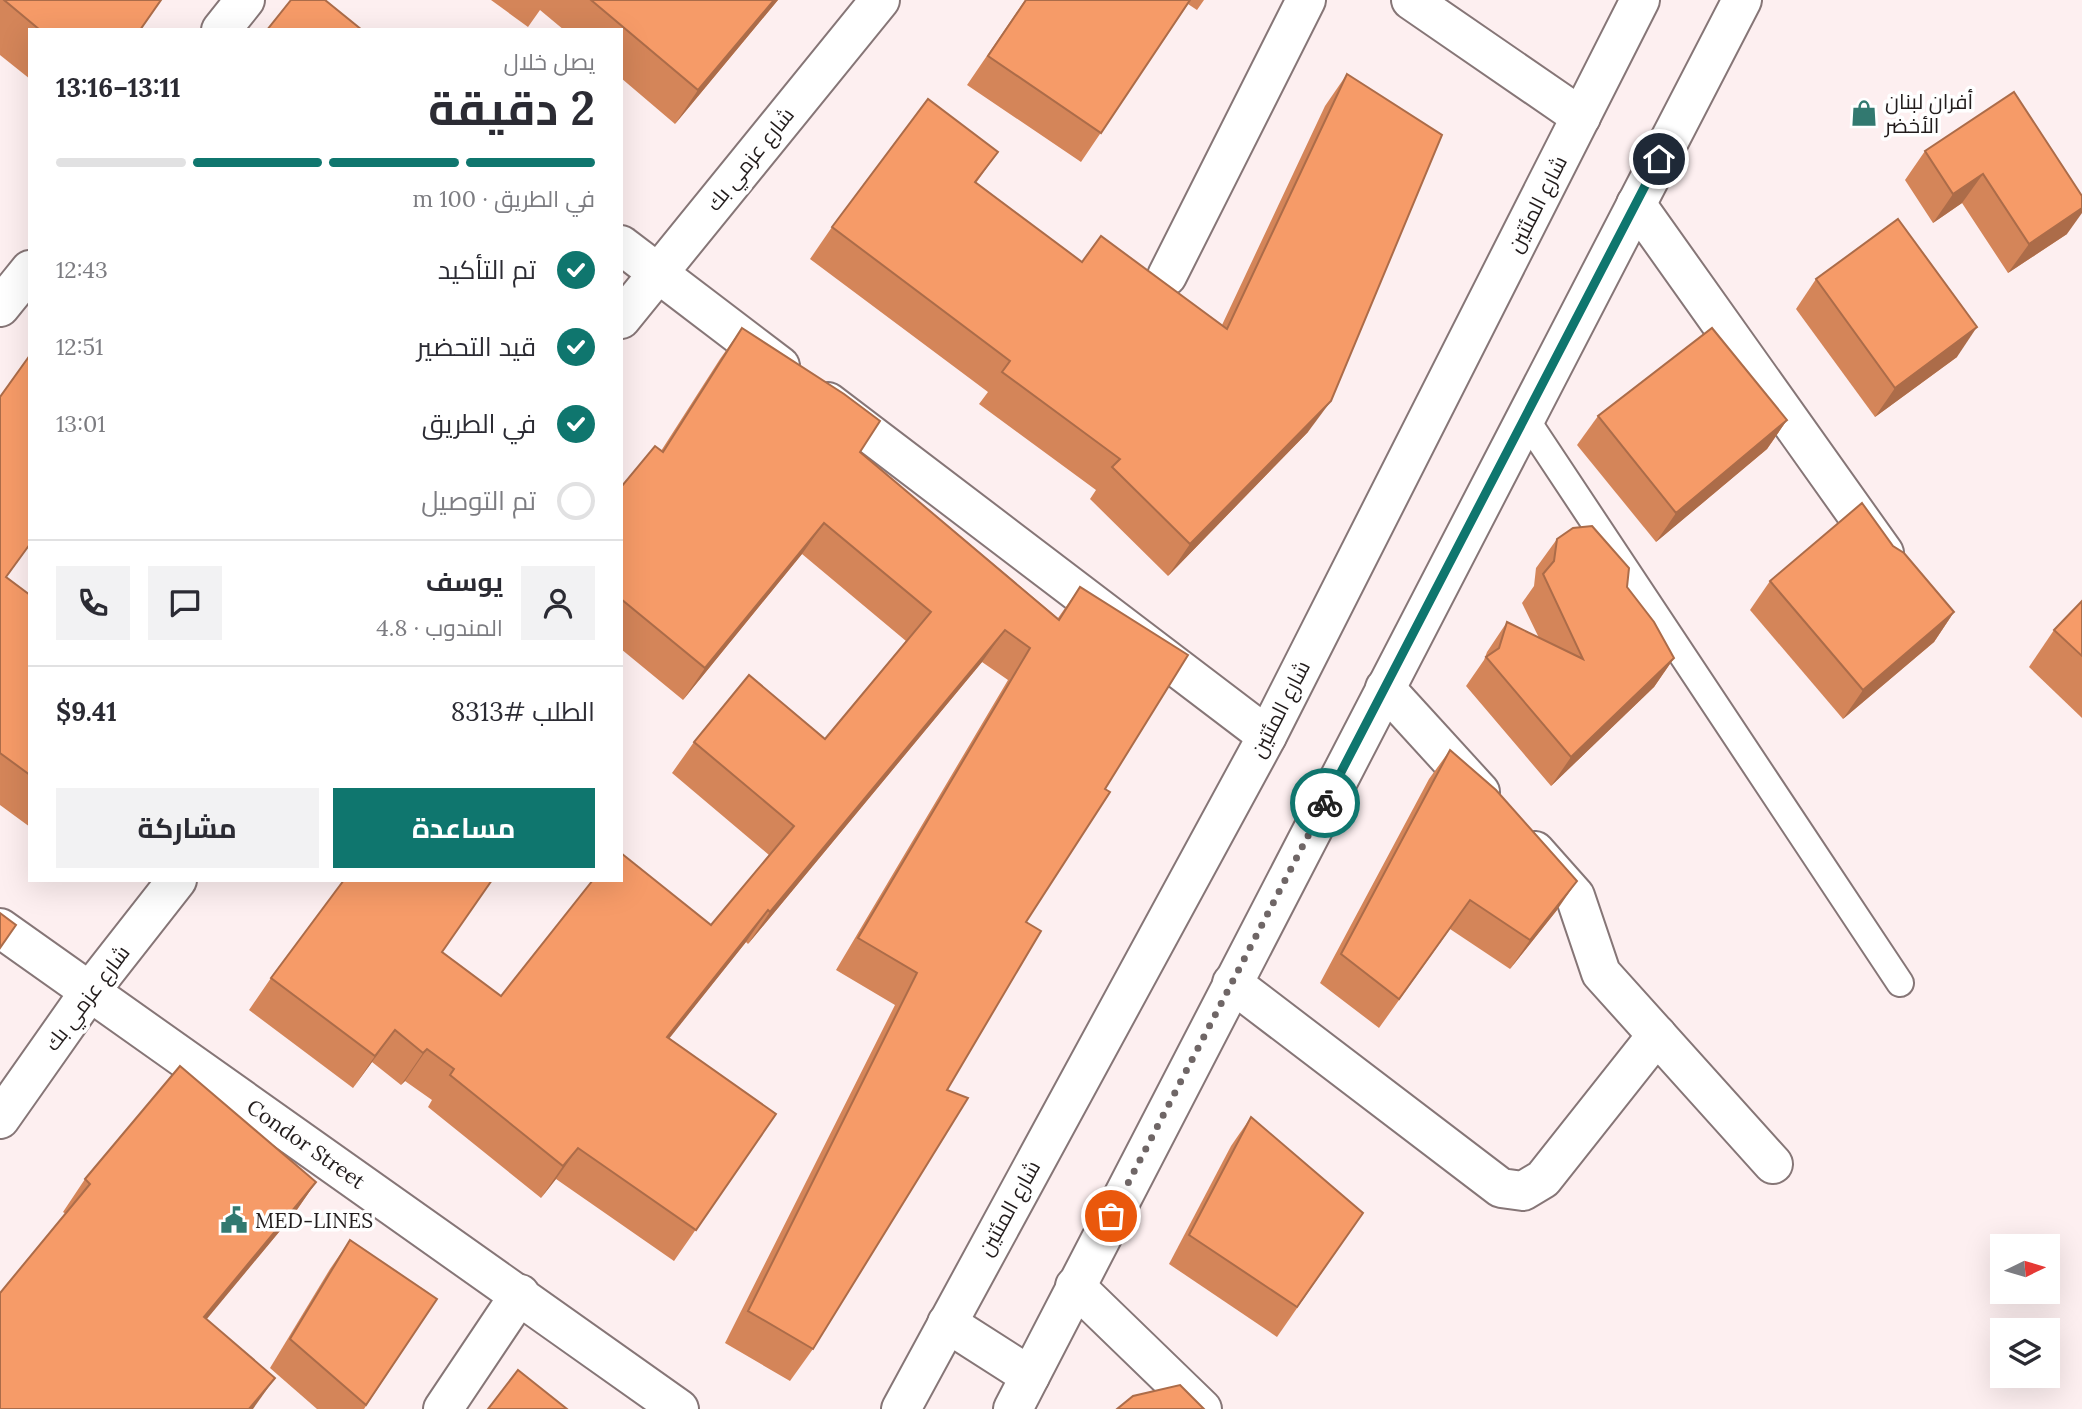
<!DOCTYPE html>
<html lang="ar">
<head>
<meta charset="utf-8">
<style>
  :root { --surface:#fff; --page:#f2f2f3; --text:#2b2b33; --muted:#7c7c81; --line:#e1e1e2; --accent:#0f766e }
  body { margin:0; font-family:Lora,Cairo,serif; background:var(--page); color:var(--text); direction:rtl; height:100vh; display:flex; flex-direction:column; font-size:26px; white-space:nowrap }
  * { box-sizing:border-box; margin:0 }
  p { font-size:23px; color:var(--muted) }
  .icon { flex:none; width:38px; height:38px; fill:none; stroke:currentColor; stroke-width:2; stroke-linecap:round; stroke-linejoin:round }
  .map { position:relative; flex:1; overflow:hidden; direction:ltr }
  .side { position:absolute; left:28px; top:28px; width:595px; height:854px; display:flex; flex-direction:column; background:var(--surface); border-radius:0px; box-shadow:0 7px 28px #0002; direction:rtl }
  .side>* { flex:none }
  .needle { width:46px; rotate:85deg }
  .fabs { position:absolute; left:1990px; top:1234px; display:grid; gap:14px }
  .fabs a { display:grid; place-items:center; width:70px; height:70px; border-radius:0px; background:var(--surface); box-shadow:0 7px 28px #0002; font-size:35px }
  .pin { position:absolute; display:grid; place-items:center; width:60px; height:60px; color:#fff; margin:-30px; border:4px solid #fff; border-radius:50%; box-shadow:0 2px 7px #0007 }
  .courier { position:absolute; display:grid; place-items:center; width:70px; height:70px; margin:-35px; border:5px solid #0f766e; border-radius:50%; background:#fff; color:#222; box-shadow:0 2px 9px #0007 }
  .overview em { font-style:normal; font-weight:700 }
  .overview div { display:flex; flex-direction:column-reverse }
  .overview { display:flex; align-items:center; justify-content:space-between; height:119px; padding:0 28px }
  h1 { font-size:46px; font-weight:700; line-height:52px }
  .bar { display:grid; grid-template-columns:repeat(4,1fr); gap:10px 7px; align-content:center; height:84px; padding:0 28px }
  .bar i { height:9px; border-radius:5px; background:var(--line) }
  .bar .current { background:var(--accent) }
  .bar p { grid-column:span 4 }
  .line { display:flex; align-items:center; gap:18px; padding:0 28px; border-top:2px solid var(--line) }
  .line div { flex:1 }
  .round { display:grid; place-items:center; flex:none; width:74px; height:74px; border-radius:0px; background:var(--page) }
  ol { padding:0 28px; list-style:none }
  li { display:flex; align-items:center; gap:21px; height:77px }
  li p { margin-inline-start:auto }
  li .icon { padding:7px; border-radius:50%; background:var(--accent); color:#fff; stroke-width:4 }
  li:last-child { color:var(--muted) }
  li i { width:38px; height:38px; border:4px solid var(--line); border-radius:50% }
  .cta { display:flex; gap:14px; margin-top:auto; padding:14px 28px }
  .cta a { flex:1; height:80px; border-radius:0px; background:var(--accent); color:#fff; font-size:28px; font-weight:700; line-height:80px; text-align:center }
  .cta a+a { background:var(--page); color:var(--text) }
  .map>svg:first-child { display:block }
  .lines { fill:none; stroke-linecap:round; stroke-linejoin:round }
  .service-casing { stroke:#867677; stroke-width:30 }
  .minor-casing { stroke:#867677; stroke-width:42 }
  .tertiary-casing { stroke:#867677; stroke-width:42 }
  .service { stroke:#fff; stroke-width:26 }
  .minor { stroke:#fff; stroke-width:38 }
  .tertiary { stroke:#fff; stroke-width:38 }
  .wall { fill:#d48559 }
  .shaded-wall { fill:#ac6c49 }
  .building { fill:#f69b68; stroke:#ac6c49; stroke-width:2 }
  .done { stroke:#6f6666; stroke-width:7; stroke-dasharray:0 12.6 }
  .route { stroke:#0f766e; stroke-width:9 }
  .labels { text-anchor:middle; dominant-baseline:central; stroke-width:7; stroke-linejoin:round; paint-order:stroke }
  .poi-label { font-size:21px; fill:#221c1c; stroke:#fff; text-anchor:start }
  .street-label { font-size:21px; fill:#221c1c; stroke:#fff }
</style>
</head>
<body>
<div class="map">
<svg width="2082" height="1409" viewBox="0 0 2082 1409">
  <rect width="100%" height="100%" fill="#fdeff0"/>
  <g class="lines">
    <defs>
      <polyline id="service" points="1525,418 1900,983"/>
      <g id="minor">
        <polyline points="1411,0 1581,117"/>
        <polyline points="221,30 245,0"/>
        <polyline points="1636,204 1884,553"/>
        <polyline points="621,245 780,366"/>
        <polyline points="1167,276 1306,0"/>
        <polyline points="0,307 30,270"/>
        <polyline points="621,319 880,0"/>
        <polyline points="828,402 1267,736"/>
        <polyline points="1385,688 1480,792"/>
        <polyline points="1535,851 1575,896 1601,973 1773,1164"/>
        <polyline points="0,928 679,1409"/>
        <polyline points="1232,983 1501,1188 1523,1191 1543,1179 1657,1035"/>
        <polyline points="0,1119 90,991 177,880"/>
        <polyline points="1075,1286 1202,1409"/>
        <polyline points="443,1409 520,1294"/>
      </g>
      <g id="tertiary">
        <polyline points="947,1323 1030,1376"/>
        <polyline points="901,1409 1267,736 1640,0"/>
        <polyline points="1013,1409 1742,0"/>
      </g>
    </defs>
    <use href="#service" class="service-casing"/>
    <use href="#minor" class="minor-casing"/>
    <use href="#tertiary" class="tertiary-casing"/>
    <use href="#service" class="service"/>
    <use href="#minor" class="minor"/>
    <use href="#tertiary" class="tertiary"/>
  </g>
  <g class="wall">
    <polygon points="0,0 161,0 140,30 30,30 30,79 0,55"/>
    <polygon points="491,0 778,0 675,124 621,78 621,30 564,30 540,10 528,27"/>
    <polygon points="1025,0 1204,0 1197,10 1188,4 1081,162 967,85"/>
    <polygon points="1347,74 1308,432 1168,576 1090,499 1096,490 979,404 988,392 810,259 832,227 998,152 976,183 1082,262 1222,325 1325,106"/>
    <polygon points="2014,92 2067,234 2008,273 1962,203 1933,223 1905,180 1925,151"/>
    <polygon points="1816,279 1957,357 1875,417 1796,309"/>
    <polygon points="742,328 860,452 1058,618 1080,587 1105,789 1026,922 947,1090 813,1349 790,1381 725,1343 895,1005 836,970 1008,680 982,662 748,944 746,942 669,1038 776,1114 674,1261 556,1179 541,1198 428,1107 432,1100 405,1081 401,1085 372,1062 353,1088 249,1010 271,978 442,952 501,996 711,925 769,855 672,773 694,742 825,739 906,641 802,554 683,700 621,649 621,487 661,451 720,359"/>
    <polygon points="0,397 6,578 30,595 30,827 0,805"/>
    <polygon points="1598,416 1787,420 1767,449 1656,542 1577,445"/>
    <polygon points="1557,539 1627,587 1674,658 1654,687 1551,786 1466,686 1484,660 1487,652 1507,622 1539,638 1522,603 1534,586 1536,568"/>
    <polygon points="1893,546 1954,612 1934,642 1843,719 1750,610 1770,581"/>
    <polygon points="2082,601 2082,718 2029,667 2054,630"/>
    <polygon points="1450,750 1557,910 1510,969 1450,929 1379,1028 1320,983 1429,779"/>
    <polygon points="1251,1117 1363,1213 1277,1337 1169,1264 1231,1146"/>
    <polygon points="85,1179 316,1182 294,1214 206,1319 253,1409 0,1409 66,1214 63,1212"/>
    <polygon points="350,1240 437,1299 364,1409 317,1409 270,1368 330,1269"/>
  </g>
  <g class="shaded-wall">
    <polygon points="774,0 778,0 675,124 698,90"/>
    <polygon points="1983,174 1962,203 1933,223 1953,194"/>
    <polygon points="2082,208 2082,213 2067,234 2008,273 2029,244"/>
    <polygon points="1977,327 1957,357 1875,417 1895,388"/>
    <polygon points="1331,401 1308,432 1168,576 1190,544"/>
    <polygon points="1787,420 1767,449 1656,542 1676,513"/>
    <polygon points="824,523 802,554 683,700 705,668"/>
    <polygon points="1954,612 1934,642 1843,719 1863,690"/>
    <polygon points="1005,630 982,662 748,944 770,912"/>
    <polygon points="1674,658 1654,687 1551,786 1571,757"/>
    <polygon points="1577,881 1557,910 1510,969 1530,940"/>
    <polygon points="768,910 746,942 645,1069 667,1037"/>
    <polygon points="395,1030 372,1062 353,1088 375,1056"/>
    <polygon points="427,1049 405,1081 401,1085 423,1053"/>
    <polygon points="578,1148 556,1179 541,1198 563,1166"/>
    <polygon points="316,1182 294,1214 182,1349 204,1317"/>
    <polygon points="275,1378 253,1409 249,1409"/>
  </g>
  <g class="building">
    <polygon points="4,0 161,0 140,30 40,30"/>
    <polygon points="291,0 325,0 362,30 267,30"/>
    <polygon points="591,0 774,0 698,90"/>
    <polygon points="1026,0 1190,0 1101,133 988,56"/>
    <polygon points="1347,74 1442,135 1331,401 1190,544 1112,467 1120,459 1002,372 1010,361 832,227 928,99 998,152 975,182 1082,262 1101,236 1227,329"/>
    <polygon points="2014,92 2082,196 2082,208 2029,244 1983,174 1953,194 1925,151"/>
    <polygon points="1898,219 1977,327 1895,388 1816,279"/>
    <polygon points="742,328 844,394 880,421 860,452 1059,620 1080,587 1188,655 1105,789 1110,792 1026,922 1041,931 947,1090 968,1098 813,1349 748,1311 917,973 858,938 1030,648 1005,630 770,912 768,910 667,1037 776,1114 696,1230 578,1148 563,1166 450,1075 454,1069 427,1049 423,1053 395,1030 375,1056 271,978 344,880 492,880 442,952 501,996 593,880 621,880 621,853 711,925 794,826 694,742 749,675 825,739 931,612 824,523 705,668 621,599 621,487 655,446 663,452"/>
    <polygon points="1712,328 1787,420 1676,513 1598,416"/>
    <polygon points="30,355 30,544 6,577 30,595 30,775 0,753 0,397"/>
    <polygon points="1862,503 1893,546 1904,553 1954,612 1863,690 1770,581"/>
    <polygon points="1592,526 1629,568 1627,587 1654,622 1674,658 1571,757 1486,657 1499,648 1507,622 1583,659 1543,574 1554,561 1557,539 1573,528"/>
    <polygon points="2082,601 2082,656 2054,630"/>
    <polygon points="1450,750 1496,790 1577,881 1530,940 1470,900 1399,999 1341,954"/>
    <polygon points="0,913 16,925 0,948"/>
    <polygon points="180,1066 316,1182 204,1317 275,1378 249,1409 0,1409 0,1293 90,1184 85,1179"/>
    <polygon points="1251,1117 1363,1213 1297,1307 1189,1235"/>
    <polygon points="350,1240 437,1299 366,1405 290,1339"/>
    <polygon points="518,1370 567,1409 488,1409"/>
    <polygon points="1180,1385 1204,1409 1117,1409 1133,1396"/>
  </g>
  <g class="lines">
    <polyline class="done" points="1111,1216 1325,803"/>
    <polyline class="route" points="1325,803 1659,159"/>
  </g>
  <defs>
    <symbol id="shop-bare" viewBox="-9 -9 18 18"><path d="M-5-2.5h2.3a2.7 3.5 0 0 1 5.4 0H5L5.5 6h-11ZM-1.5-2.5h3a1.5 2.3 0 0 0-3 0Z" fill="#327970" stroke="#fff" stroke-width="2.5" paint-order="stroke"/></symbol>
    <symbol id="civic-bare" viewBox="-9 -9 18 18"><path d="M-.6-6.5H3V-4.5H.6V-3L4-1V1h2V6H-6V1h2V-1L-.6-3ZM-1.2 2.5V6h2.4V2.5Z" fill="#327970" stroke="#fff" stroke-width="2.5" paint-order="stroke"/></symbol>
  </defs>
  <g fill-rule="evenodd">
    <use href="#shop-bare" x="1845" y="94" width="38" height="38"/>
    <use href="#civic-bare" x="215" y="1201" width="38" height="38"/>
  </g>
  <g class="labels">
    <g class="poi-label">
      <text x="1885" y="101">أفران لبنان<tspan x="1885" dy="24">الأخضر</tspan></text>
      <text x="255" y="1220">MED-LINES</text>
    </g>
    <g class="street-label">
      <text transform="translate(750 159) rotate(-51)">شارع عزمي بك</text>
      <text transform="translate(1537 204) rotate(-63)">شارع المئتين</text>
      <text transform="translate(1280 709) rotate(-63)">شارع المئتين</text>
      <text transform="translate(87 998) rotate(-53)">شارع عزمي بك</text>
      <text transform="translate(306 1144) rotate(35)">Condor Street</text>
      <text transform="translate(1009 1208) rotate(-61)">شارع المئتين</text>
    </g>
  </g>
</svg>
<div class="fabs">
<a><svg class="needle" viewBox="-14 -14 28 28"><path d="M0-13l5 13h-10z" fill="#e53935"/><path d="M0 13l5-13h-10z" fill="#7c7c81"/></svg></a>
<a><svg class="icon" aria-label="layers" viewBox="0 0 24 24"><path d="M12 4l9 5-9 5-9-5zM3 14l9 5 9-5"/></svg></a>
</div>
<div class="pin" style="left:1111px;top:1216px;background:#ea580c"><svg class="icon" aria-label="bag" viewBox="0 0 24 24"><path d="M5 8h14l-1 12H6zM9 8a3 3 0 0 1 6 0"/></svg></div>
<div class="pin" style="left:1659px;top:159px;background:#1f2937"><svg class="icon" aria-label="home" viewBox="0 0 24 24"><path d="M3 11l9-7 9 7M6 9v11h12V9"/></svg></div>
<div class="courier" style="left:1325px;top:803px"><svg class="icon" aria-label="bike" viewBox="0 0 24 24"><circle cx="6" cy="16" r="4"/><circle cx="18" cy="16" r="4"/><path d="M6 16l4-8h5l3 8M10 8l3 8H6M13 5h3"/></svg></div>
<section class="side">
<div class="overview"><div><h1>2 دقيقة</h1><p>يصل خلال</p></div><em>13:11–13:16</em></div>
<div class="bar"><i class="current"></i><i class="current"></i><i class="current"></i><i></i><p>في الطريق · 100 m</p></div>
<ol>
<li><svg class="icon" aria-label="check" viewBox="0 0 24 24"><path d="M5 12l5 5 9-10"/></svg>تم التأكيد<p>12:43</p></li>
<li><svg class="icon" aria-label="check" viewBox="0 0 24 24"><path d="M5 12l5 5 9-10"/></svg>قيد التحضير<p>12:51</p></li>
<li><svg class="icon" aria-label="check" viewBox="0 0 24 24"><path d="M5 12l5 5 9-10"/></svg>في الطريق<p>13:01</p></li>
<li><i></i>تم التوصيل</li>
</ol>
<div class="line" style="height:126px"><a class="round"><svg class="icon" aria-label="person" viewBox="0 0 24 24"><circle cx="12" cy="8" r="4"/><path d="M4 21q1-7 8-7t8 7"/></svg></a><div><b>يوسف</b><p>المندوب · 4.8</p></div><a class="round"><svg class="icon" aria-label="chat" viewBox="0 0 24 24"><path d="M4 5h16v11H9l-5 4z"/></svg></a><a class="round"><svg class="icon" aria-label="phone" viewBox="0 0 24 24"><path d="M5 4h4l2 5-3 2q2 4 5 5l2-3 5 2v4C11 20 4 13 5 4z"/></svg></a></div>
<div class="line" style="height:91px"><div>الطلب #8313</div><b>$9.41</b></div>
<div class="cta"><a>مساعدة</a><a>مشاركة</a></div>
</section>
</div>
</body>
</html>
